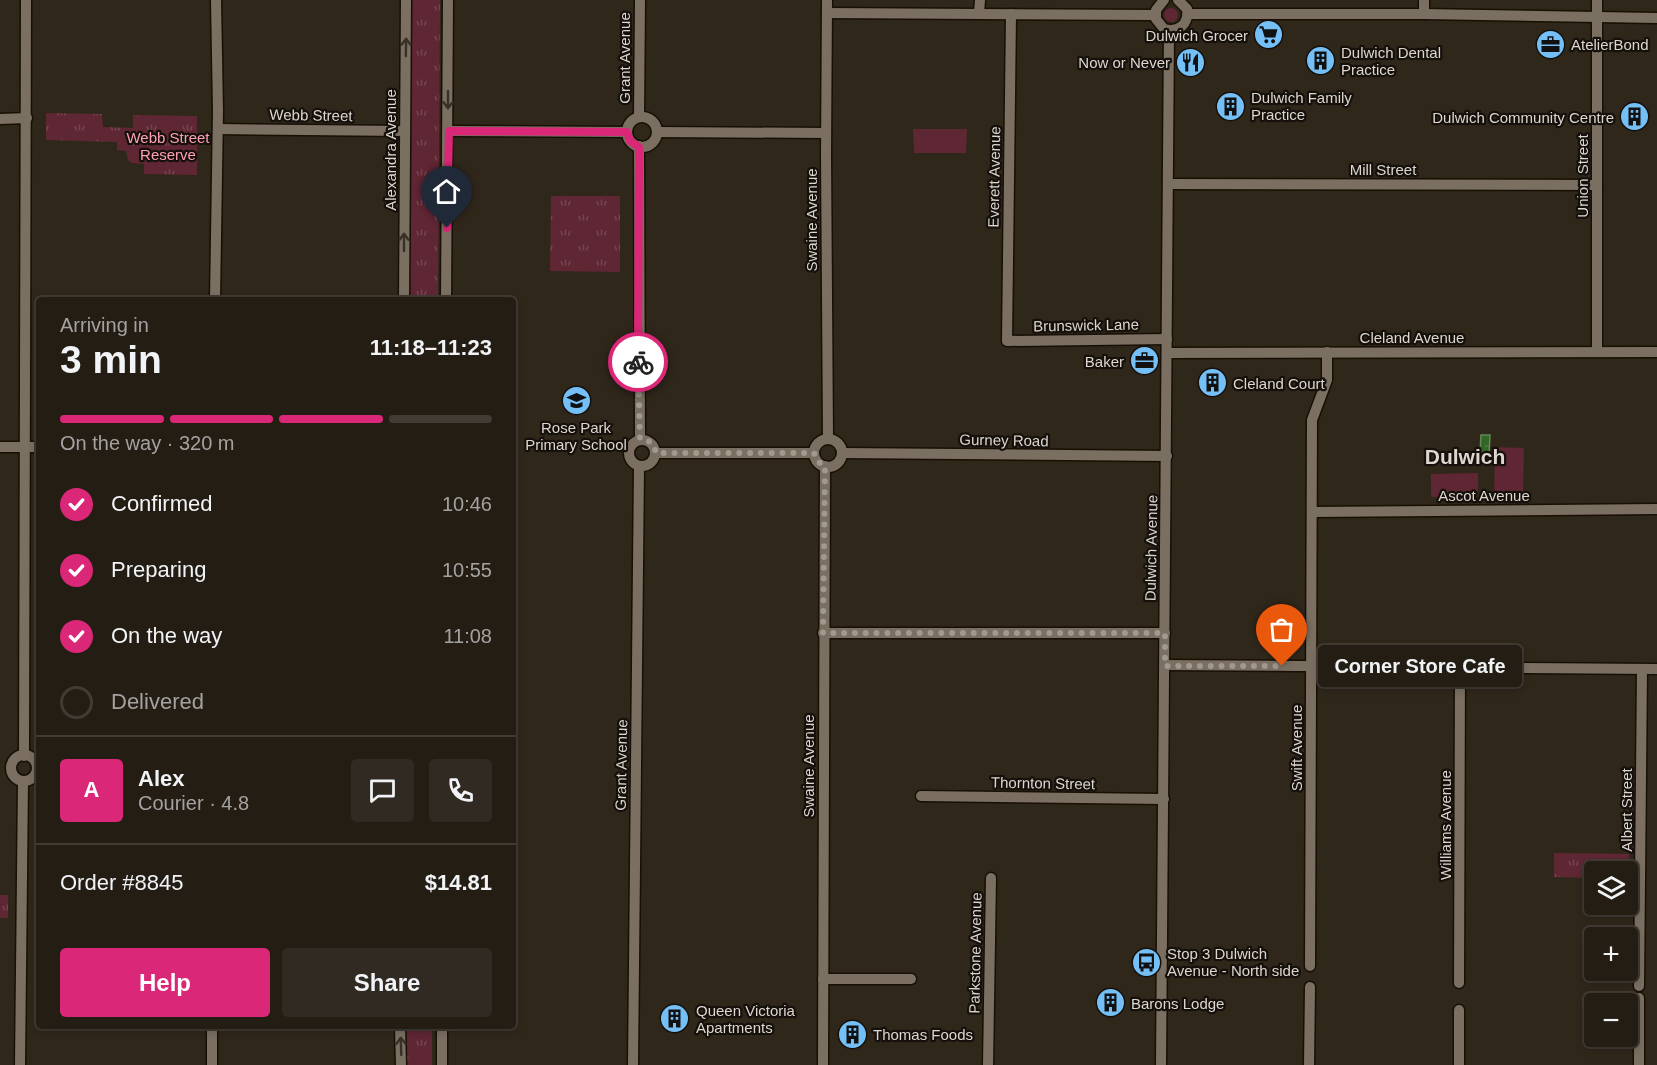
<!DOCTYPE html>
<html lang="en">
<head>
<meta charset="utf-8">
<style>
  :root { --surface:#241d14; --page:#302a22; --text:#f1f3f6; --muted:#a3a2a0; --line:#413b34; --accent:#db2777 }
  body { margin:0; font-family:Arial,sans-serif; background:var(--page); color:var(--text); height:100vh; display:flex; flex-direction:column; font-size:22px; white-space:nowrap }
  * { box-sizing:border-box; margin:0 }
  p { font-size:20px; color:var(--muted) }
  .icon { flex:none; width:33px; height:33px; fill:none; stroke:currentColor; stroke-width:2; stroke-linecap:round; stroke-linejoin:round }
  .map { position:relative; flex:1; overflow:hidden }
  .side { position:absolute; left:36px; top:297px; width:480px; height:732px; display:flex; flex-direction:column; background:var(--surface); border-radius:6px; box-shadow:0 3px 9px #0003,0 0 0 2px var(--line) }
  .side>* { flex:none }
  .buttons { position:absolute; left:1584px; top:861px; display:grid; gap:12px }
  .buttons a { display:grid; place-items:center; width:54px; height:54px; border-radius:6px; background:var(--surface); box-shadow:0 3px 9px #0003,0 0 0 2px var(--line); font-size:30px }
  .pin { position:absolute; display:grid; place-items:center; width:51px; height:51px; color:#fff; margin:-62px -26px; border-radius:50% 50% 50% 0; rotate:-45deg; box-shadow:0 0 6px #0007 }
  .pin .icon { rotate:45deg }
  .courier { position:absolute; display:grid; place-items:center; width:60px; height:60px; margin:-30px; border:4px solid #db2777; border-radius:50%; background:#fff; color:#222; box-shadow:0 2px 8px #0007 }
  .bubble { position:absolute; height:42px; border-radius:6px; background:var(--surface); box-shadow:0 3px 9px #0003,0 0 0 2px var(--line); font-size:20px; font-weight:700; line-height:42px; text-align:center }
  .headline em { font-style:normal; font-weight:700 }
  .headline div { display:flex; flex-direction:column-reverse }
  .headline { display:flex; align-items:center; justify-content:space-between; height:102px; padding:0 24px }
  h1 { font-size:39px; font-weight:700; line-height:45px }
  .bar { display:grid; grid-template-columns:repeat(4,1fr); gap:9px 6px; align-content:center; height:72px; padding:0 24px }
  .bar i { height:8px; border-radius:4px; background:var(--line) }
  .bar .selected { background:var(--accent) }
  .bar p { grid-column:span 4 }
  .line { display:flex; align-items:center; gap:15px; padding:0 24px; border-top:2px solid var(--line) }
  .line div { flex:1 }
  .round { display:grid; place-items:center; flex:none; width:63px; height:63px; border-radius:6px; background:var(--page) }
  ol { padding:0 24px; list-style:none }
  li { display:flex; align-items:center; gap:18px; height:66px }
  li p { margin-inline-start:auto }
  li .icon { padding:6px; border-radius:50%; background:var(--accent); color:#fff; stroke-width:4 }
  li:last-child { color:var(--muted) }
  li i { width:33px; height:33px; border:3px solid var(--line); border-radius:50% }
  .action { display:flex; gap:12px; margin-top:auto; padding:12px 24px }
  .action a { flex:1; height:69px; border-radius:6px; background:var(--accent); color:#fff; font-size:24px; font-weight:700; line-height:69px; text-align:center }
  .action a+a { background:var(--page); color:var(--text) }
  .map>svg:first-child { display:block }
  .grass { fill:url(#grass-tufts) }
  .pitch { fill:#5f2634 }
  .water { fill:url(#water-ripples); stroke:#648859; stroke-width:1.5 }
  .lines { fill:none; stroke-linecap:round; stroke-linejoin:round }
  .minor-casing { stroke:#180f05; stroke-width:13 }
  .minor { stroke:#7a6f61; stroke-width:10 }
  .oneway { stroke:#383129 }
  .done { stroke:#a09990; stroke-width:6; stroke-dasharray:0 10.8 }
  .route { stroke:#db2777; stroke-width:8 }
  .labels { text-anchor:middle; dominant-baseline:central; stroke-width:4.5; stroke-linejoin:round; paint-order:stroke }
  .poi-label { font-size:15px; fill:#dcd6cf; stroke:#15100b; text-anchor:start }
  .street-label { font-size:15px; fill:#dcd6cf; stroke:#15100b }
  .park-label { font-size:15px; fill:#ffa0b4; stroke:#15100b }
  .district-label { font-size:21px; font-weight:bold; fill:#dcd6cf; stroke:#15100b }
</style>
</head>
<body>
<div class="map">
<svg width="1657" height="1065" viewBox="0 0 1657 1065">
  <defs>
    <pattern id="grass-tufts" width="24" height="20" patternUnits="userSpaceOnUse" patternTransform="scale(1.5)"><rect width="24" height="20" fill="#5f2634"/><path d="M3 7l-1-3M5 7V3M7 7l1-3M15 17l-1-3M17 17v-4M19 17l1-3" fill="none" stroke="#754550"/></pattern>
    <pattern id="water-ripples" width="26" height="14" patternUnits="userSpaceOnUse" patternTransform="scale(1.5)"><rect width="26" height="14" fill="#316626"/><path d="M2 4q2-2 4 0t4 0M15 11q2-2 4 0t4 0" fill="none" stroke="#4e7b44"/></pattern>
  </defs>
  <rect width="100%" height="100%" fill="#30271b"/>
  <g class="grass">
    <polygon points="411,0 440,0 438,300 408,300"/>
    <circle cx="1171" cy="15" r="7"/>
    <polygon points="46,113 102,114 103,127 133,128 133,115 197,116 197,175 144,174 144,164 132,163 128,160 126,151 117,150 117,142 46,140"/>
    <polygon points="551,196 620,196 620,272 550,271"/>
    <polygon points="1554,853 1629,854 1629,878 1628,872 1594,872 1594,878 1554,877"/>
    <rect x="0" y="895" width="8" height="23"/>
    <polygon points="404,1026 432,1026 432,1065 403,1065"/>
  </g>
  <g class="pitch">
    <polygon points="913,129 967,129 966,153 914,153"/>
    <polygon points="1495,447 1524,448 1523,496 1494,495"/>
    <polygon points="1478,473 1478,496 1431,497 1431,474"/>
  </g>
  <polygon class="water" points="1481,435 1490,435 1489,454 1480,454"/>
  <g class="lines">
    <defs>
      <g id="minor">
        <polyline points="827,0 826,154 828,439"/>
        <path d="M1164,0L1156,10V19L1164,29C1179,33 1189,24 1187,9L1178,0"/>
        <polyline points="827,13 1155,15"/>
        <polyline points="979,13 980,0"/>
        <polyline points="1011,14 1007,341 1167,339"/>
        <polyline points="1188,14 1424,14 1657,18"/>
        <polyline points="1424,14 1424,0"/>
        <polyline points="639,117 640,0"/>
        <circle cx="642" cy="132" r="15"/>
        <polyline points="0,119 27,118"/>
        <polyline points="218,129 404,131"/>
        <polyline points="449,131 627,132"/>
        <polyline points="657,132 826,133"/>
        <polyline points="639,146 640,439"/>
        <polyline points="1168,184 1597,185"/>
        <polyline points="215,300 218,111 216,0"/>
        <polyline points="404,300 406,0"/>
        <polyline points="446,300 448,0"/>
        <polyline points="1597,352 1597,0"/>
        <polyline points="1167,353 1657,352"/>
        <circle cx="828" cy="453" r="14"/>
        <circle cx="642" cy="453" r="13"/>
        <polyline points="0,447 39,447"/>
        <polyline points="656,453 814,453"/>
        <polyline points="842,453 1167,456"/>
        <polyline points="1312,512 1657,509"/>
        <polyline points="823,633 1165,633"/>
        <polyline points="1165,665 1657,669"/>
        <circle cx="24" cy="768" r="13"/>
        <polyline points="24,756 26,0"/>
        <polyline points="921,796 1164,799"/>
        <polyline points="1310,966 1312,420 1327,380 1327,352"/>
        <polyline points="823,979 911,979"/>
        <polyline points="1459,983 1460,667"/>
        <polyline points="1639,986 1642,670"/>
        <polyline points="212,1026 212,1065"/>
        <polyline points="400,1026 401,1065"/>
        <polyline points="20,1065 23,781"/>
        <polyline points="442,1065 442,1026"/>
        <polyline points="633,1065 639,466"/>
        <polyline points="823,1065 825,466"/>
        <polyline points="988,1065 991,878"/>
        <polyline points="1161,1065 1169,31"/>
        <polyline points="1309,1065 1310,987"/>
        <polyline points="1459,1065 1459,1010"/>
        <polyline points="1639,1065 1639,998"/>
      </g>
    </defs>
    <use href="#minor" class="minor-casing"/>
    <use href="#minor" class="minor"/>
  </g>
  <defs><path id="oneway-shaft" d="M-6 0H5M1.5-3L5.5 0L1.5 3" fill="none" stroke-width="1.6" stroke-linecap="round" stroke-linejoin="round" transform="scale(1.5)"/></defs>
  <g class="oneway">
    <use href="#oneway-shaft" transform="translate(406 47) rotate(-89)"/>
    <use href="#oneway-shaft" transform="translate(448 100) rotate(90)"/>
    <use href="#oneway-shaft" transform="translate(404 242) rotate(-90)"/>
    <use href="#oneway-shaft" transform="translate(401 1046) rotate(-92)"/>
  </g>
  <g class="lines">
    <path class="done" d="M638,362L640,439C649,439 654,444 656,453H814L817,461L825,466L823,633H1165V666H1282"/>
    <polyline class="route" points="447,228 449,131 627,132 630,141 639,147 638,362"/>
  </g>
  <defs>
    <symbol id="supermarket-disc" viewBox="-11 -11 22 22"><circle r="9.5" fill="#74c0f6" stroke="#15100b"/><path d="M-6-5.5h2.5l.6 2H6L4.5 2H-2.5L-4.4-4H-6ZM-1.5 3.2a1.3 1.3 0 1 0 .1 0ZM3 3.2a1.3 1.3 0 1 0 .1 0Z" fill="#111"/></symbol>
    <symbol id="office-disc" viewBox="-11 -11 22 22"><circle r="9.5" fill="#74c0f6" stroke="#15100b"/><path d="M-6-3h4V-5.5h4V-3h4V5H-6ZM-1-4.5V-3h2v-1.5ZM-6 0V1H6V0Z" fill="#111"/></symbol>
    <symbol id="building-disc" viewBox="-11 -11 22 22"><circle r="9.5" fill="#74c0f6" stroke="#15100b"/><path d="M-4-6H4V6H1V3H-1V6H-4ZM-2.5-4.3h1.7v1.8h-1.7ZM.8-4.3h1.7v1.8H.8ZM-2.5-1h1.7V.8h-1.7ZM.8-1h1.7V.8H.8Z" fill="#111"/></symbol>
    <symbol id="restaurant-disc" viewBox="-11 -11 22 22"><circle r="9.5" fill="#74c0f6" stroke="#15100b"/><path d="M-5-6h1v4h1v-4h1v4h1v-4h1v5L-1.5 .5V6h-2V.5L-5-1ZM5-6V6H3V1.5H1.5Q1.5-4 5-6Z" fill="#111"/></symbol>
    <symbol id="school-disc" viewBox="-11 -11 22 22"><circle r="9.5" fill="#74c0f6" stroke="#15100b"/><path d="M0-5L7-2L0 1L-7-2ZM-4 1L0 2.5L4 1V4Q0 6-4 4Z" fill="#111"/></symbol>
    <symbol id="bus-disc" viewBox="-11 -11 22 22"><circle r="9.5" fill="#74c0f6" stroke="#15100b"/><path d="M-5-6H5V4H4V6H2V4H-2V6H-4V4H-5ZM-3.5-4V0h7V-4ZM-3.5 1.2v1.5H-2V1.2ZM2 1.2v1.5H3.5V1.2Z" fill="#111"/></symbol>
  </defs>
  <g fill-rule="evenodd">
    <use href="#supermarket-disc" x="1252" y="18" width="33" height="33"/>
    <use href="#office-disc" x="1534" y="28" width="33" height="33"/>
    <use href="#building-disc" x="1304" y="44" width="33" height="33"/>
    <use href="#restaurant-disc" x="1174" y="46" width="33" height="33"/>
    <use href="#building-disc" x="1214" y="90" width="33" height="33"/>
    <use href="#building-disc" x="1618" y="100" width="33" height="33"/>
    <use href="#office-disc" x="1128" y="344" width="33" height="33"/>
    <use href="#building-disc" x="1196" y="366" width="33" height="33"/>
    <use href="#school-disc" x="560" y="384" width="33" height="33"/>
    <use href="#bus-disc" x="1130" y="946" width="33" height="33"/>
    <use href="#building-disc" x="1094" y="986" width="33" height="33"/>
    <use href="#building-disc" x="658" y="1002" width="33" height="33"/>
    <use href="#building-disc" x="836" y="1018" width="33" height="33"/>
  </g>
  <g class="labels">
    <g class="poi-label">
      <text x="1248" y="35" text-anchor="end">Dulwich Grocer</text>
      <text x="1571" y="44">AtelierBond</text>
      <text x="1341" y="52">Dulwich Dental<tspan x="1341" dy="17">Practice</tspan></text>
      <text x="1170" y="62" text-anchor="end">Now or Never</text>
      <text x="1251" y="97">Dulwich Family<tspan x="1251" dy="17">Practice</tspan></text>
      <text x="1614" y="117" text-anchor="end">Dulwich Community Centre</text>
      <text x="1124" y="361" text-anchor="end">Baker</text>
      <text x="1233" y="383">Cleland Court</text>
      <text x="576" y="427" text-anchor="middle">Rose Park<tspan x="576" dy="17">Primary School</tspan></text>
      <text x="1167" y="953">Stop 3 Dulwich<tspan x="1167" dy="17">Avenue - North side</tspan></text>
      <text x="1131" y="1003">Barons Lodge</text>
      <text x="696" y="1010">Queen Victoria<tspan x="696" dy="17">Apartments</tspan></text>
      <text x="873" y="1034">Thomas Foods</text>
    </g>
    <g class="street-label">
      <text transform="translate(624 58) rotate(-90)">Grant Avenue</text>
      <text transform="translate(311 115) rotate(1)">Webb Street</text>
      <text transform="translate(390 150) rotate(-90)">Alexandra Avenue</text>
      <text x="1383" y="169">Mill Street</text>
      <text transform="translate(1582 176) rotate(-90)">Union Street</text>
      <text transform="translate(994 177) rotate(-89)">Everett Avenue</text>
      <text transform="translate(811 220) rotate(-90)">Swaine Avenue</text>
      <text transform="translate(1086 325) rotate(-1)">Brunswick Lane</text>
      <text x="1412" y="337">Cleland Avenue</text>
      <text transform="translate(1004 440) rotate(1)">Gurney Road</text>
      <text x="1484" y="495">Ascot Avenue</text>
      <text transform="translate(1151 548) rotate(-89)">Dulwich Avenue</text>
      <text transform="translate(1296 748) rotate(-90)">Swift Avenue</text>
      <text transform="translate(621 765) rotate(-89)">Grant Avenue</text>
      <text transform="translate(808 766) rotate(-90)">Swaine Avenue</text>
      <text transform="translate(1043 783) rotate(1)">Thornton Street</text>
      <text transform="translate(1626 810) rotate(-90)">Albert Street</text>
      <text transform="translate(1445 825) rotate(-90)">Williams Avenue</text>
      <text transform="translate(975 953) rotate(-89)">Parkstone Avenue</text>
    </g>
    <g class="park-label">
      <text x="168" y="137">Webb Street<tspan x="168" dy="17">Reserve</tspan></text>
    </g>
    <g class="district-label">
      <text x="1465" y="456">Dulwich</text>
    </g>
  </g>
</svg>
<div class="buttons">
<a><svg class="icon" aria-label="layers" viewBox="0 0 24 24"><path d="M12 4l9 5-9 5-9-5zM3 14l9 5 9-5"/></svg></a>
<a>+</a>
<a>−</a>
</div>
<div class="pin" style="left:1282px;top:666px;background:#ea580c"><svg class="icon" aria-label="bag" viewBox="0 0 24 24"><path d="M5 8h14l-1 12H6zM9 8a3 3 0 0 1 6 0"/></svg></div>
<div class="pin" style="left:447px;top:228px;background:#1f2937"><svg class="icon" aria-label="home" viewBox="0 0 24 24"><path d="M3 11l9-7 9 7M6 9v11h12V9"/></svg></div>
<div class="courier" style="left:638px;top:362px"><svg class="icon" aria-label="bike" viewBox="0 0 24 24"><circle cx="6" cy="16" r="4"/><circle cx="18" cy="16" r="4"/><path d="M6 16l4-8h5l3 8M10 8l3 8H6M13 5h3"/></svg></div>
<div class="bubble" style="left:1318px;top:645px;width:204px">Corner Store Cafe</div>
<section class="side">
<div class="headline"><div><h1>3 min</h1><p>Arriving in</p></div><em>11:18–11:23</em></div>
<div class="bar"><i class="selected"></i><i class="selected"></i><i class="selected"></i><i></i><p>On the way · 320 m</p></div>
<ol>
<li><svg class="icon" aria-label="check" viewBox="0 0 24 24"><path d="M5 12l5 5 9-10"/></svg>Confirmed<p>10:46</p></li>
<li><svg class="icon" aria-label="check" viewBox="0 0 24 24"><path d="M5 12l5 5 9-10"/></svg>Preparing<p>10:55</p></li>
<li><svg class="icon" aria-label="check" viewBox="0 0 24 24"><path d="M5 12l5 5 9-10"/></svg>On the way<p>11:08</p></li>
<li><i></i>Delivered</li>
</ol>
<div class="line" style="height:108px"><b class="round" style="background:var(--accent);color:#fff">A</b><div><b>Alex</b><p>Courier · 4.8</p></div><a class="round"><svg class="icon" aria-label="chat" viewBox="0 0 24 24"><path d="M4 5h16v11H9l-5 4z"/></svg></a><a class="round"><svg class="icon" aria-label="phone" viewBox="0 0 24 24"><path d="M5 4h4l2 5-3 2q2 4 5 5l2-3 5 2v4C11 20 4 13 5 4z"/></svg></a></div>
<div class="line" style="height:78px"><div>Order #8845</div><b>$14.81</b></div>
<div class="action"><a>Help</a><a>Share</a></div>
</section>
</div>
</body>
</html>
